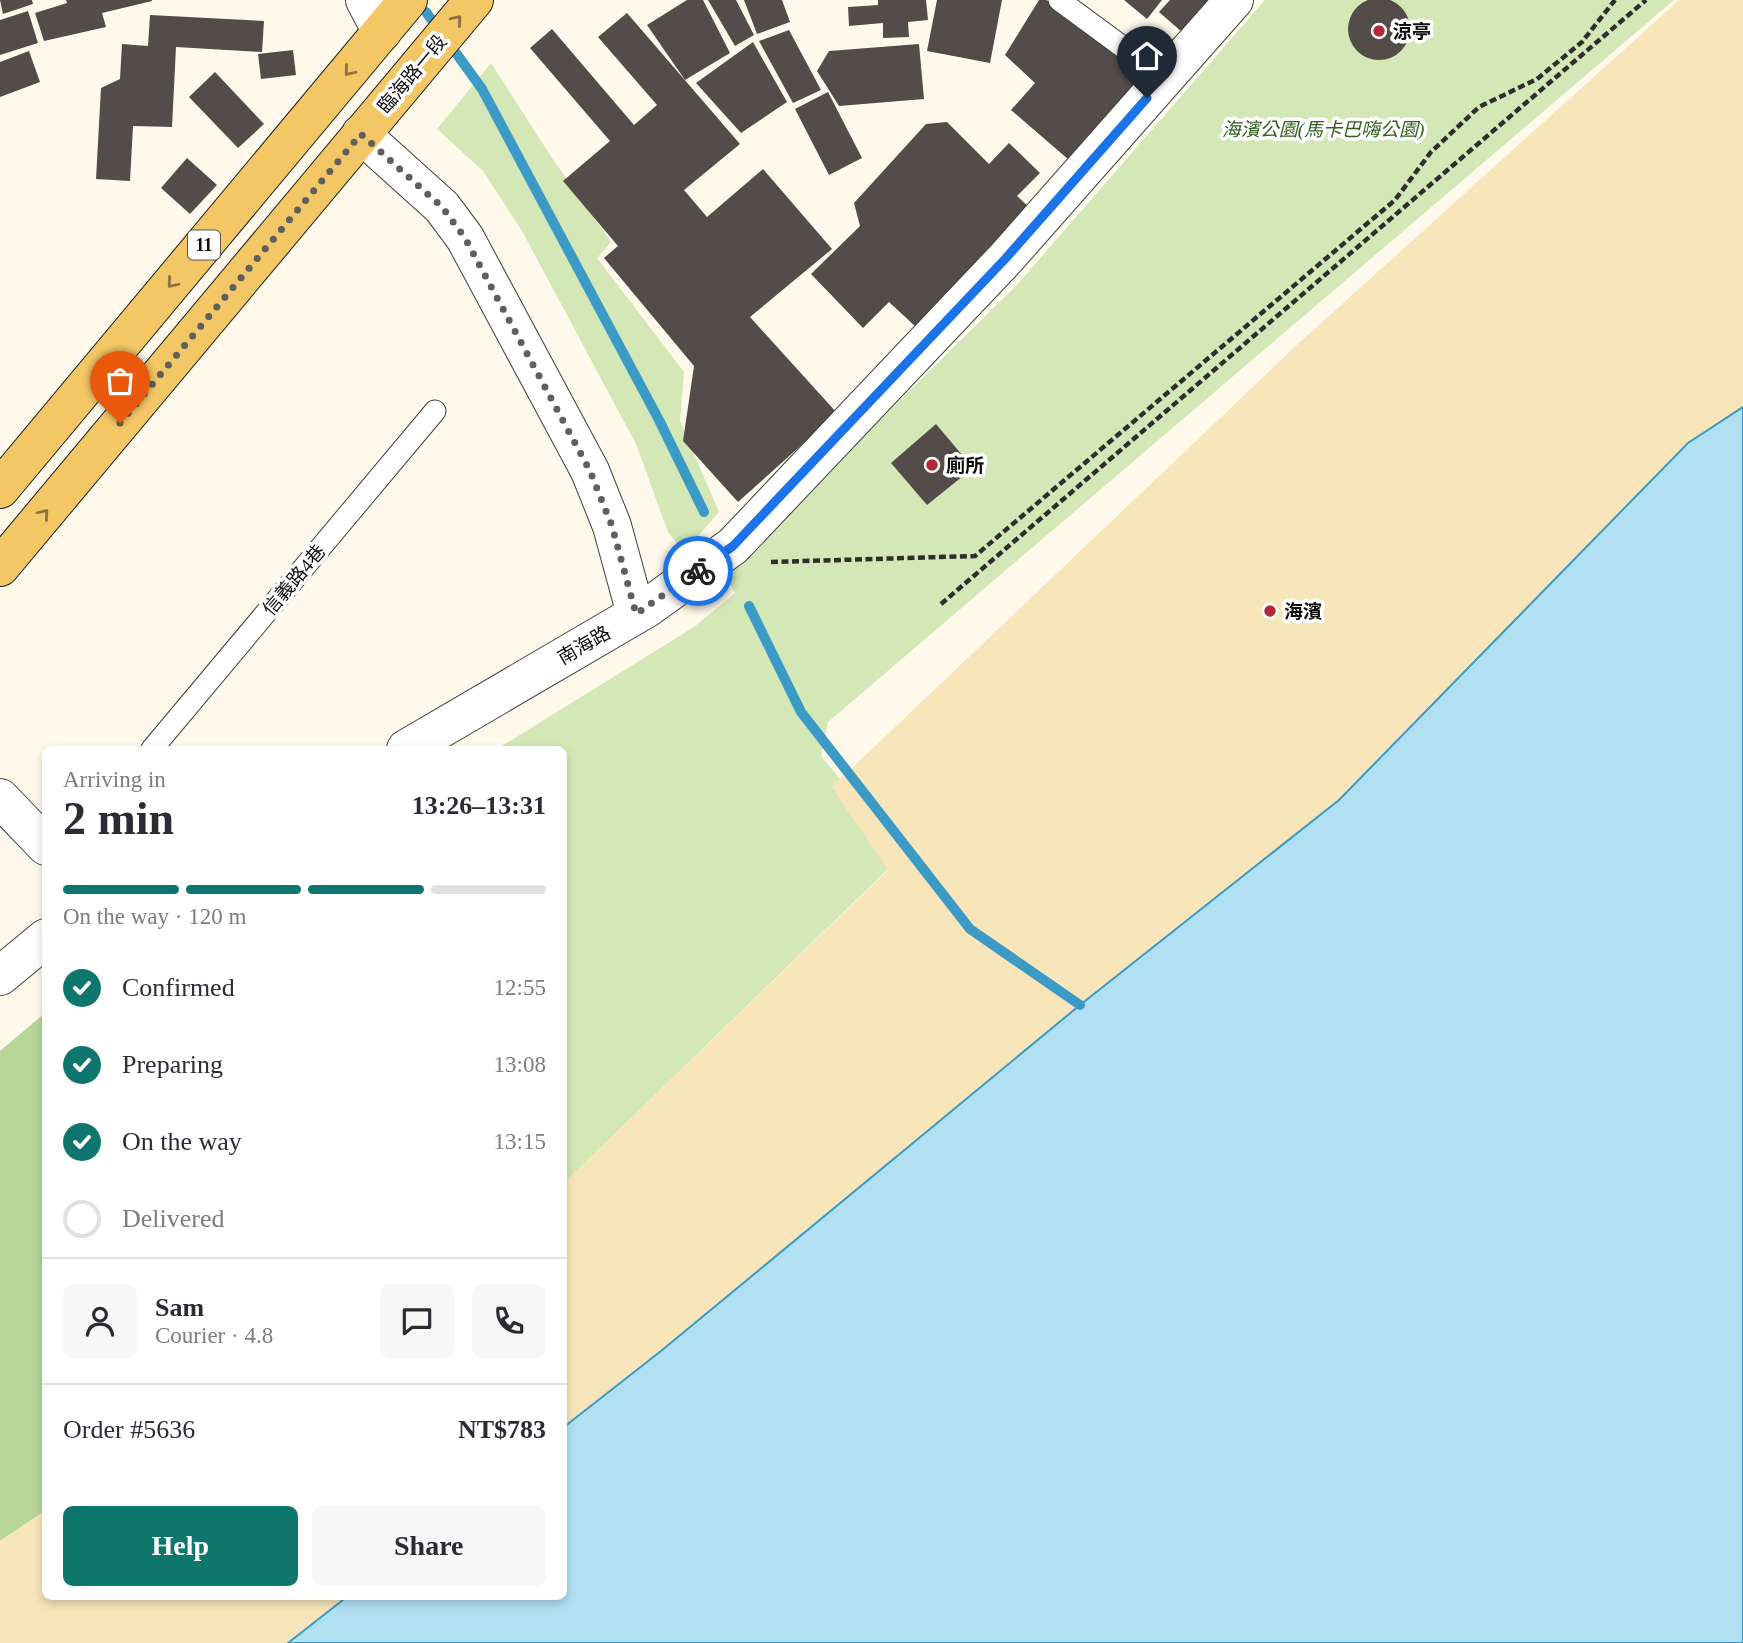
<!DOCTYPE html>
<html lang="en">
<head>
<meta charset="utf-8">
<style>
  :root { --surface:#fff; --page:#f7f7f7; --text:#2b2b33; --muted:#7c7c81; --line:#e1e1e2; --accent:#0f766e }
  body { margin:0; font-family:"Times New Roman","Noto Sans TC",serif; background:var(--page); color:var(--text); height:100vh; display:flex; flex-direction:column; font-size:26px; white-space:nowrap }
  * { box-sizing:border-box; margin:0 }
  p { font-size:23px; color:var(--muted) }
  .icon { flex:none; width:38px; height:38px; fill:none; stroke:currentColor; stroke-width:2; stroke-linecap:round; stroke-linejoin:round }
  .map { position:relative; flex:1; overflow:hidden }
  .details { position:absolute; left:42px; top:746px; width:525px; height:854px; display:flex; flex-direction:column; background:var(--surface); border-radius:10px; box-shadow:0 4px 10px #0003 }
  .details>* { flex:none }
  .pin { position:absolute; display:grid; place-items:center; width:60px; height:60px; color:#fff; margin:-72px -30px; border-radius:50% 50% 50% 0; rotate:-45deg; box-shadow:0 0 7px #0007 }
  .pin .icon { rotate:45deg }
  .courier { position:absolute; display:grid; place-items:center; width:70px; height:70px; margin:-35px; border:5px solid #1a73e8; border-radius:50%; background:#fff; color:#222; box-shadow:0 2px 9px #0007 }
  .head em { font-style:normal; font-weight:700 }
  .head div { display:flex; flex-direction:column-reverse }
  .head { display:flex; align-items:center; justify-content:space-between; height:119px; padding:0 21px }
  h1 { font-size:46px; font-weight:700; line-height:52px }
  .bar { display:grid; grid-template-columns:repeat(4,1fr); gap:10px 7px; align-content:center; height:84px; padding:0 21px }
  .bar i { height:9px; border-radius:5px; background:var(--line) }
  .bar .on { background:var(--accent) }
  .bar p { grid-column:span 4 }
  .line { display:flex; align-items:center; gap:18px; padding:0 21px; border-top:2px solid var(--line) }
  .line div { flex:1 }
  .round { display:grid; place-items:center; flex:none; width:74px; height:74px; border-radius:10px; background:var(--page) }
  ol { padding:0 21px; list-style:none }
  li { display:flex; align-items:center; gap:21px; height:77px }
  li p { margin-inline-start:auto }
  li .icon { padding:7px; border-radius:50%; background:var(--accent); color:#fff; stroke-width:4 }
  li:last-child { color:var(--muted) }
  li i { width:38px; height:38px; border:4px solid var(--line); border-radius:50% }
  .button { display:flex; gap:14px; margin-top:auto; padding:14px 21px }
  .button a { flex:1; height:80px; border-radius:10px; background:var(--accent); color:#fff; font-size:28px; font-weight:700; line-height:80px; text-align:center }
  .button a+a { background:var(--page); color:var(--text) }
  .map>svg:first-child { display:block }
  .green { fill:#d3e7b7 }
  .forest { fill:#b8d796 }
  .sand { fill:#f8e5b9 }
  .water { fill:#b2e0f3; stroke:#3c9ac7; stroke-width:2 }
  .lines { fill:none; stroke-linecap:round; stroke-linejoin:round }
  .stream { stroke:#3c9ac7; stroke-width:10 }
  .building { fill:#544c48 }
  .service-casing { stroke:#3f3f3f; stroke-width:23 }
  .minor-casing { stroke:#3f3f3f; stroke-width:40 }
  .primary-casing { stroke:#1d1d1d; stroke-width:40 }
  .path { stroke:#2e2e2e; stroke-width:4.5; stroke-dasharray:7 3.5; stroke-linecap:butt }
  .service { stroke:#fff; stroke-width:21 }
  .minor { stroke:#fff; stroke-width:38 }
  .primary { stroke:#f3c666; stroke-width:38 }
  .oneway { stroke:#8b723e }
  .done { stroke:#615f5a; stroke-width:7; stroke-dasharray:0 12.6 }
  .route { stroke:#1a73e8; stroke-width:9 }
  .poi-dot { fill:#b52a3b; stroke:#fff; stroke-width:2.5 }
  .labels { text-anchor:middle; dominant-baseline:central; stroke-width:7; stroke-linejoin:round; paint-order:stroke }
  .shield { fill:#fff; stroke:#555; stroke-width:2 }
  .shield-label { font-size:18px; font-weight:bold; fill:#0c0c0c }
  .poi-label { font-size:19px; font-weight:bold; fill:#0c0c0c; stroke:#fff; text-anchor:start }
  .street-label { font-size:19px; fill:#0c0c0c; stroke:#fff }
  .park-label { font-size:19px; font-style:italic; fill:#31601f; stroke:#fff }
</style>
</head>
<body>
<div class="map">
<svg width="1743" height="1643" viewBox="0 0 1743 1643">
  <rect width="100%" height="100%" fill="#fef9eb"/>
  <g class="green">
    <polygon points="1265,0 1674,0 828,722 821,756 840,779 832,787 888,869 564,1183 564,749 497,749 694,627 735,593 724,573 1016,286"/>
    <polygon points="491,63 552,158 611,242 597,258 684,372 680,421 719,512 684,552 668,532 636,444 522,231 483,171 437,129"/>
  </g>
  <polygon class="forest" points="45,1013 45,1511 0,1541 0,1051"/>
  <g class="sand">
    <polygon points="1679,0 1743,0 1743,407 1688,443 1339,800 1080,1005 661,1351 564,1427 564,1183 888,870 832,787 1299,343"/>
    <polygon points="45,1511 46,1596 348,1596 288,1643 0,1643 0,1541"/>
  </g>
  <polygon class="water" points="1743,407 1743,1643 288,1643 348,1596 564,1596 564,1427 661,1351 1080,1005 1339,800 1688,443"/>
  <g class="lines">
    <g class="stream">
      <polyline points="426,12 431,19"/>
      <polyline points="456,53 482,89 659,420 704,512"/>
      <polyline points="749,606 801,712 970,929 1080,1005"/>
    </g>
  </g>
  <g class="building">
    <circle cx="1379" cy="29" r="31"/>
    <polygon points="0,0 32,0 33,4 3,14"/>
    <polygon points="66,0 152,0 152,1 102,13 106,27 44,41 35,13 67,3"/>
    <polygon points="687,0 703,0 730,53 685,80 647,25"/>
    <polygon points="708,0 736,0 754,35 735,46"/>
    <polygon points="744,0 782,0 790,22 757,34"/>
    <polygon points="878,0 926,0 928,20 908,22 909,37 883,38 883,23 849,26 848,7 878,5"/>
    <polygon points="937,0 1002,0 990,63 927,51"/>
    <polygon points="1039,0 1046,0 1084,26 1142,76 1069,160 1011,110 1035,83 1005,55"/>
    <polygon points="1124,0 1162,0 1147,19"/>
    <polygon points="1170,0 1210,0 1182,32 1159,12"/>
    <polygon points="28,11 38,43 0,55 0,20"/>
    <polygon points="627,13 740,144 684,190 707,217 763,169 832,249 750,317 837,413 738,502 683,441 694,366 604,258 618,246 563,181 610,141 530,48 552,29 634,125 657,105 598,37"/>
    <polygon points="150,15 264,21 262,52 176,47 172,127 133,126 130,181 96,179 101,88 120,79 122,44 148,46"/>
    <polygon points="789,30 821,90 793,103 759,41"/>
    <polygon points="753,42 787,102 741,133 696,83"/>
    <polygon points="919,44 924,99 839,106 817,71 829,51"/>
    <polygon points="293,50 296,75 261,79 258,54"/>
    <polygon points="29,51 40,82 0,97 0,62"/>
    <polygon points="215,72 264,124 238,148 189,97"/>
    <polygon points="828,92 862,158 829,175 795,109"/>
    <polygon points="947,122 989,164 1009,143 1040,173 1017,196 1030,208 916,327 889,302 863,328 811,274 860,226 854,203 926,124"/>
    <polygon points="187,158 217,185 190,214 161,188"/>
    <polygon points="936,424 973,468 927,505 891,463"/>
  </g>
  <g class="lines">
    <defs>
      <g id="service">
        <polyline points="1059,0 1165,78"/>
        <polyline points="152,749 435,411"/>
      </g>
      <g id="minor">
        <polyline points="365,0 382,32"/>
        <polyline points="361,134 442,207 465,238 590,471 612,526 636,614"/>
        <polyline points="406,749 647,608 733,546 1006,258 1234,0"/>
        <polyline points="0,798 46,846"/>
        <polyline points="0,976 46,938"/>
      </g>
      <g id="primary">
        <polyline points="0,489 408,0"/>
        <polyline points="0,567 474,0"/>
      </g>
    </defs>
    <use href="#service" class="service-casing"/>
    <use href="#minor" class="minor-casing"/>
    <use href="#primary" class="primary-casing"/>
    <g class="path">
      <polyline points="771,562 975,556 1395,200 1431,152 1479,107 1537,79 1582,42 1615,0"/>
      <polyline points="941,604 1646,0"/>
    </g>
    <use href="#service" class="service"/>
    <use href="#minor" class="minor"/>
    <use href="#primary" class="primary"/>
  </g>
  <defs><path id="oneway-chevron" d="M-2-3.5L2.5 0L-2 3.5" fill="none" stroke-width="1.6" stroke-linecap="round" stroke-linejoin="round" transform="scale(1.75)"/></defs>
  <g class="oneway">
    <use href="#oneway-chevron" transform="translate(457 20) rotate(-50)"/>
    <use href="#oneway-chevron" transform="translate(349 71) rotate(130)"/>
    <use href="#oneway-chevron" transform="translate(172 283) rotate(130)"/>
    <use href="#oneway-chevron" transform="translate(44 514) rotate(-50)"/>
  </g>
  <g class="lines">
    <polyline class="done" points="120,423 361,134 442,207 465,238 590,471 612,526 636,614 698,571"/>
    <polyline class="route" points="698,571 733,546 1006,258 1147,98"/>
  </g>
  <g class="poi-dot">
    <circle cx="1379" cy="31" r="7"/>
    <circle cx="932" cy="465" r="7"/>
    <circle cx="1270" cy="611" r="7"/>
  </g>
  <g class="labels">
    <rect class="shield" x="188" y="230.5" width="32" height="29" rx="5"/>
    <g class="shield-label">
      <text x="204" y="245">11</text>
    </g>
    <g class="poi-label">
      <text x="1393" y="31">涼亭</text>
      <text x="946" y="465">廁所</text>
      <text x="1284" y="611">海濱</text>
    </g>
    <g class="street-label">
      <text transform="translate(412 74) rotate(-50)">臨海路一段</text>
      <text transform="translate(294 580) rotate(-50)">信義路4巷</text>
      <text transform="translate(584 645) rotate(-30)">南海路</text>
    </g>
    <g class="park-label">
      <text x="1323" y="129">海濱公園(馬卡巴嗨公園)</text>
    </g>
  </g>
</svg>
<div class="pin" style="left:120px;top:423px;background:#ea580c"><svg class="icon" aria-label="bag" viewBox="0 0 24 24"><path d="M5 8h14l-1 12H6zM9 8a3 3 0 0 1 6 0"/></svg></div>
<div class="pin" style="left:1147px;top:98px;background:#1f2937"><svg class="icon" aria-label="home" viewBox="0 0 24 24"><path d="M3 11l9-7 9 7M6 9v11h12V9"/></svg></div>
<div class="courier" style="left:698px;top:571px"><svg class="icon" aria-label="bike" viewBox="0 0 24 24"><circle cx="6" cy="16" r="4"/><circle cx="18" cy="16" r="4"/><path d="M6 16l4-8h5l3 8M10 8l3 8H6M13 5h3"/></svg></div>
<section class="details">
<div class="head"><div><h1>2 min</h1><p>Arriving in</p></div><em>13:26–13:31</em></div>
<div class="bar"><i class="on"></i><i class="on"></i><i class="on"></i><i></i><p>On the way · 120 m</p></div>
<ol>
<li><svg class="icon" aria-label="check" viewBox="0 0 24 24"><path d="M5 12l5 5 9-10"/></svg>Confirmed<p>12:55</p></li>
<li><svg class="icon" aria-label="check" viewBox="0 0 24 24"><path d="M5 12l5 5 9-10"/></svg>Preparing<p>13:08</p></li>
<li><svg class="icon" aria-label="check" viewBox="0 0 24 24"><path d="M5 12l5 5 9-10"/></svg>On the way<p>13:15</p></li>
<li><i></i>Delivered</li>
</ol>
<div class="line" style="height:126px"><a class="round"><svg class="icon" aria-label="person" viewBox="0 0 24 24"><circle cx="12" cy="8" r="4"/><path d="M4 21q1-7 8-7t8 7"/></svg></a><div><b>Sam</b><p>Courier · 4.8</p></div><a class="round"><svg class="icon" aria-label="chat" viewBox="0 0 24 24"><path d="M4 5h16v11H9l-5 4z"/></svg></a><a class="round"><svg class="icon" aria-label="phone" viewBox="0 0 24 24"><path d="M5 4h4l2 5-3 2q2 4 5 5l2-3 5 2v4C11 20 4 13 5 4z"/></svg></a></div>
<div class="line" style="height:91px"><div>Order #5636</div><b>NT$783</b></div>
<div class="button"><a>Help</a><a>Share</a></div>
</section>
</div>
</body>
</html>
